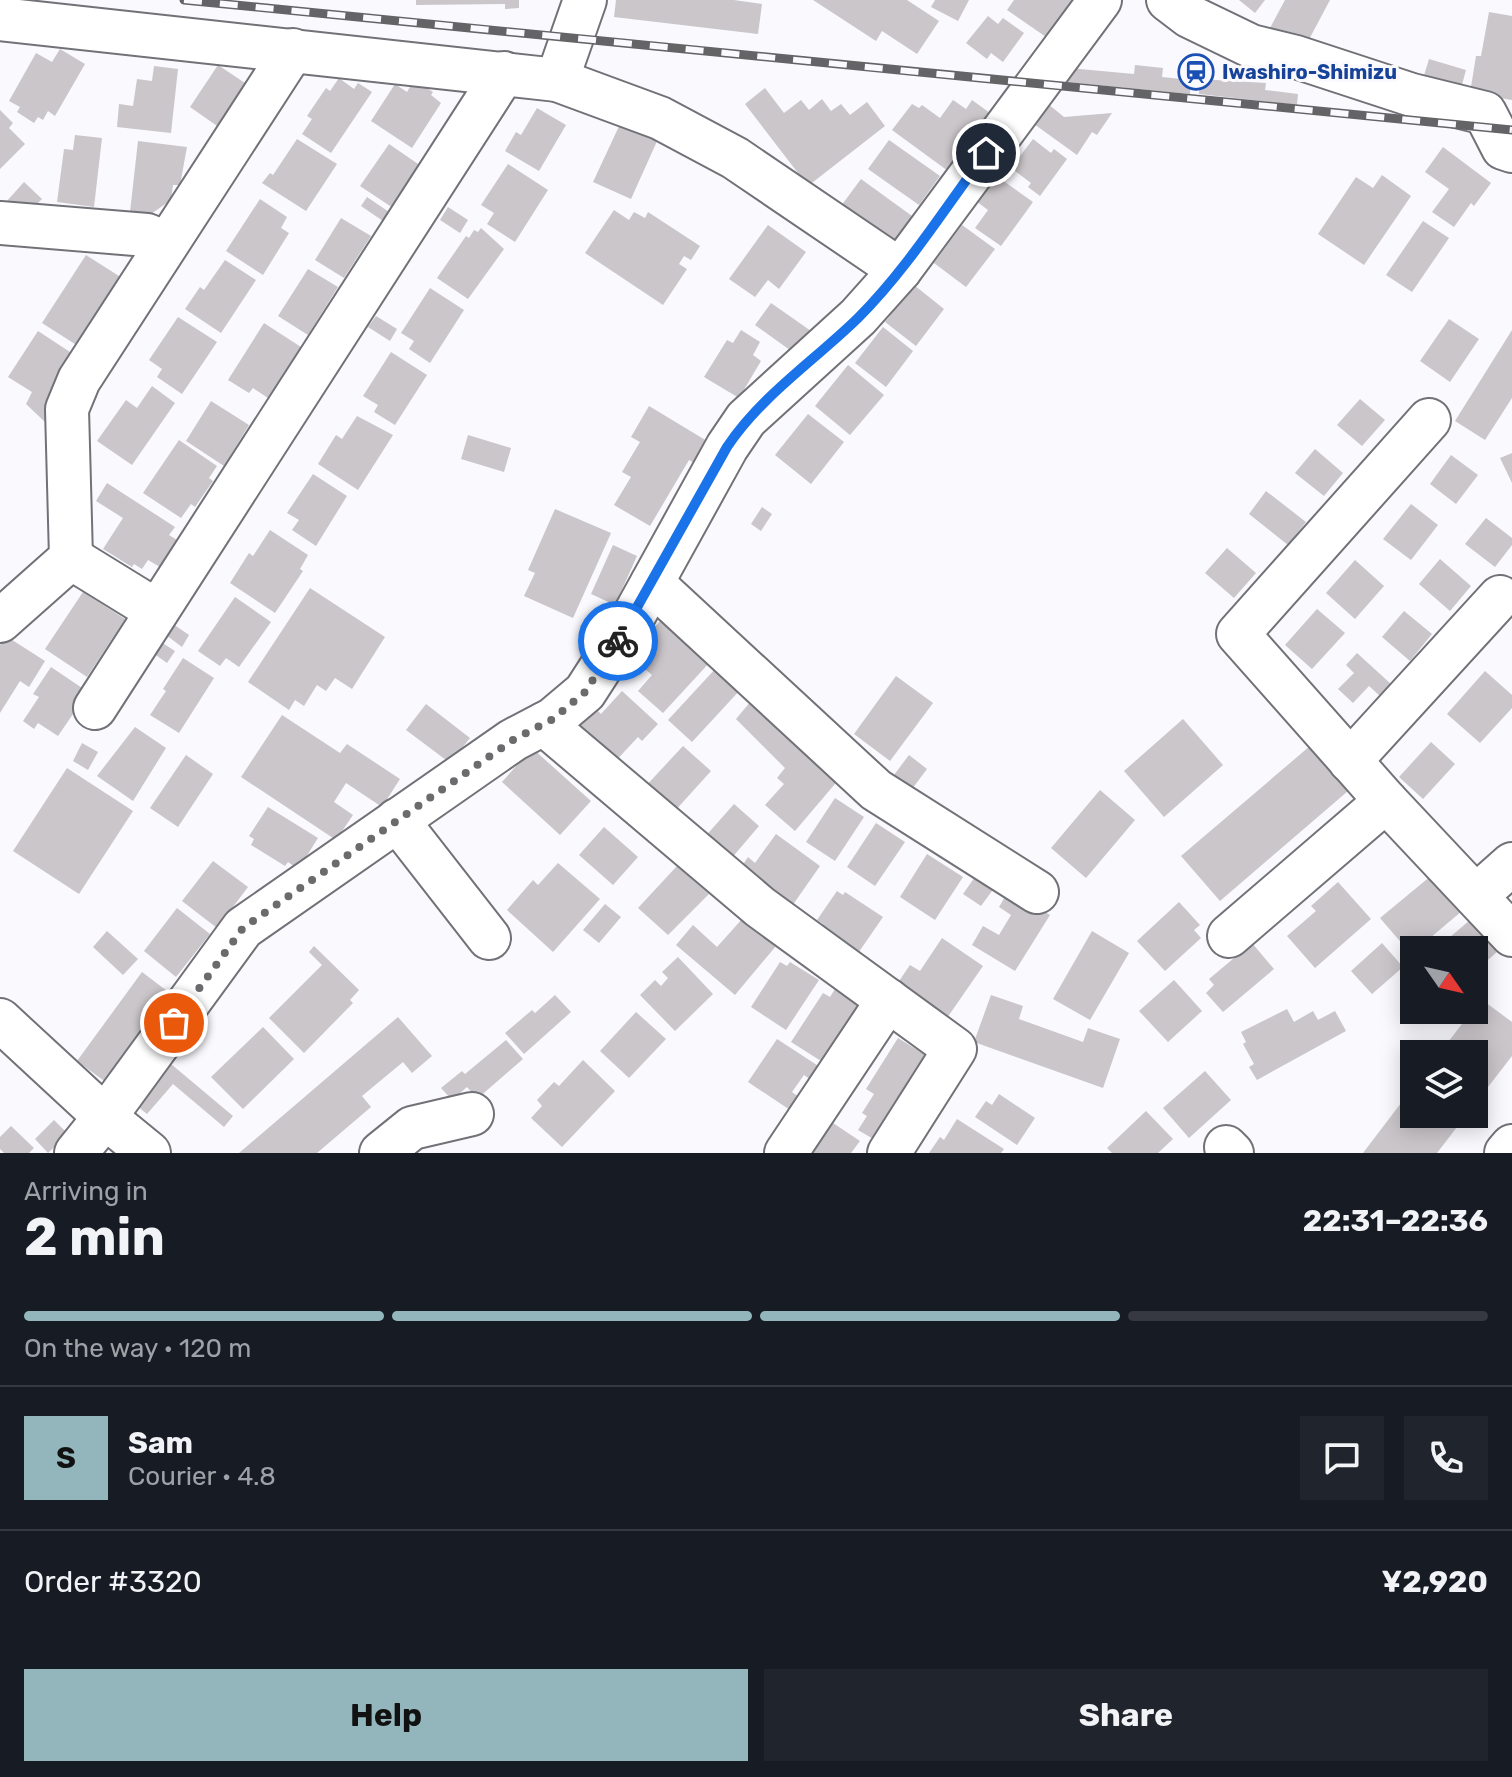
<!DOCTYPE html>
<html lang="en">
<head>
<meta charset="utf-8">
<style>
  :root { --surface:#171b24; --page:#20242c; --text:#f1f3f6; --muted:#9ea1a6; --line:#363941; --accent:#93b6bc }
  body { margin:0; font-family:Rubik,sans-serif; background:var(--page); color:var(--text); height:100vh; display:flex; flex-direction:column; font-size:30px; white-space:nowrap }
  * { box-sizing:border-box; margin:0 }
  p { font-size:26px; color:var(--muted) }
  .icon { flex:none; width:44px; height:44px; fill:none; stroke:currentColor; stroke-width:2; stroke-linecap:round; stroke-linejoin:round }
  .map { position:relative; height:1153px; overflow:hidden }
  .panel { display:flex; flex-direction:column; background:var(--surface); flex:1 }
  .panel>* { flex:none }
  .needle { width:52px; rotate:124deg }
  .buttons { position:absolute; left:1400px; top:936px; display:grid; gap:16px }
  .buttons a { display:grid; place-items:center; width:88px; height:88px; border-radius:0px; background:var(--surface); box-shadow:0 4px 20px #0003; font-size:40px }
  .pin { position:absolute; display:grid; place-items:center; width:68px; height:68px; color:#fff; margin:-34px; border:4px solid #fff; border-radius:50%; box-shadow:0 2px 8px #0007 }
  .courier { position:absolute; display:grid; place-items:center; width:80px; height:80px; margin:-40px; border:6px solid #1a73e8; border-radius:50%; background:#fff; color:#222; box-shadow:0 2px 10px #0007 }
  .overview em { font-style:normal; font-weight:700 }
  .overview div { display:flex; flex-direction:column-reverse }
  .overview { display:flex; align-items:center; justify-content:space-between; height:136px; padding:0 24px }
  h1 { font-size:52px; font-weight:700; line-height:60px }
  .bar { display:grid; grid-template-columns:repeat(4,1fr); gap:12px 8px; align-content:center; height:96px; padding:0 24px }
  .bar i { height:10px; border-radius:6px; background:var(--line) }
  .bar .current { background:var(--accent) }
  .bar p { grid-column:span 4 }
  .line { display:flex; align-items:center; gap:20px; padding:0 24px; border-top:2px solid var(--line) }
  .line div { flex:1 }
  .round { display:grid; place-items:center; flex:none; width:84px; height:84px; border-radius:0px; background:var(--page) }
  .button { display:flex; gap:16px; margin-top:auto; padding:16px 24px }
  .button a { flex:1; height:92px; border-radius:0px; background:var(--accent); color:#111; font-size:32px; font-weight:700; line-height:92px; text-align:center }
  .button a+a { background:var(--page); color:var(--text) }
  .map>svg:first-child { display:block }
  .building { fill:#cbc6ca }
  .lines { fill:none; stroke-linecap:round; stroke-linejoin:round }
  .street-casing { stroke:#717277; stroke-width:46 }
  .street { stroke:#fff; stroke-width:42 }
  .rail-casing { stroke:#646467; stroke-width:9 }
  .rail { stroke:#f9f9fe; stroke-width:6; stroke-dasharray:18; stroke-linecap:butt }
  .done { stroke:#6b6b6e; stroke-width:8; stroke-dasharray:0 14.4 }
  .route { stroke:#1a73e8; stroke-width:10 }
  .labels { text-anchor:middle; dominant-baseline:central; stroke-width:6; stroke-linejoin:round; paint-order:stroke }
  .transit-label { font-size:20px; font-weight:bold; fill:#164399; stroke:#f9f9fe; text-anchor:start }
</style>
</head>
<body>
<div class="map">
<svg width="1512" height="1153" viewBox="0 0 1512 1153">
  <rect width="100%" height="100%" fill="#f9f9fe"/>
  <g class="building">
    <polygon points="416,0 519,0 519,8 505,9 505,4 416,5"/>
    <polygon points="616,0 734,0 762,4 758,34 614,17"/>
    <polygon points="813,0 907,0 939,21 917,54 882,31 876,41"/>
    <polygon points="935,0 969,0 958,21 931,7"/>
    <polygon points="1014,0 1077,0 1049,39 1007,10"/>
    <polygon points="1239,0 1265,0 1255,13"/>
    <polygon points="1285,0 1330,0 1305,47 1285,46 1270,28"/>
    <polygon points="1489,12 1512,16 1512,100 1470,93 1476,56 1481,56"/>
    <polygon points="988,16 998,24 1003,18 1024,33 1003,62 991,53 987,59 966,43"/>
    <polygon points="60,49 85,64 55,116 48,111 43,120 38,117 34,123 17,112 20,107 9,101 36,53 52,62"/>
    <polygon points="1429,59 1466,70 1460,92 1422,82"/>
    <polygon points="218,65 245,83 241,88 245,91 220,128 190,107"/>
    <polygon points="1135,65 1163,68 1162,77 1191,80 1190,94 1067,82 1069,68 1134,74"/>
    <polygon points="154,66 178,69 171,133 117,127 119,104 133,106 137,79 152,81"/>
    <polygon points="339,78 354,89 358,83 372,92 331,153 302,134 312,119 307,116 326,88 330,91"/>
    <polygon points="1200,79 1266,83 1265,90 1298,94 1297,105 1199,94"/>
    <polygon points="414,80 433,92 431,95 441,103 412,148 371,121 395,84 407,92"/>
    <polygon points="765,88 784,113 801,100 809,110 822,99 831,111 841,104 850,115 867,102 885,126 808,186 745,104"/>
    <polygon points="953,100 966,109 972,100 990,113 948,171 892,130 912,104 919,108 922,105 940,118"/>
    <polygon points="1048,104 1064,117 1112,113 1097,135 1092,132 1077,155 1034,124"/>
    <polygon points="537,108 566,125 539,171 505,151 516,132 521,135"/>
    <polygon points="0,110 13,123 9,128 25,144 0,169"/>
    <polygon points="621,122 658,139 631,199 593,182"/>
    <polygon points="75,135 102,138 94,207 57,202 64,149 73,150"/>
    <polygon points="297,139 337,164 306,211 262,183 270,173 273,175"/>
    <polygon points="1033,139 1051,153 1054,149 1067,159 1040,196 1028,187 1031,183 1011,168"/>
    <polygon points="889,140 940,176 919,205 868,169"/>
    <polygon points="138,141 187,147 180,185 173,185 171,200 151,214 130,212"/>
    <polygon points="389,144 421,166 393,208 360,186"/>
    <polygon points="1443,147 1491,183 1474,206 1471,203 1454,227 1432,212 1449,189 1425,172"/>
    <polygon points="508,164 548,190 515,242 487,224 494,213 481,205"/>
    <polygon points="995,175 1033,202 1001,246 975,228 988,210 976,201"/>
    <polygon points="1382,175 1411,196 1364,265 1318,234 1356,177 1373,188"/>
    <polygon points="861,179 912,216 893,243 841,206"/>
    <polygon points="24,182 42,199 37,204 6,202"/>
    <polygon points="367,197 389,212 383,221 361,206"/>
    <polygon points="260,199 287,217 281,228 289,233 263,275 226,251"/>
    <polygon points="448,207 468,220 460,233 440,220"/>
    <polygon points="614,210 629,220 634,212 645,218 648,212 700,246 691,260 684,256 679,264 687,269 663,305 585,253"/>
    <polygon points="341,218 371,236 344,278 315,260"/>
    <polygon points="1423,221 1449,238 1412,292 1386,275"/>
    <polygon points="768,225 806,252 779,289 768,280 755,297 729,279"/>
    <polygon points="962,225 995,249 966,287 934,263"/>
    <polygon points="481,228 504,249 468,299 437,278 466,236 469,238 474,230 478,232"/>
    <polygon points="86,255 122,278 78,346 42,323"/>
    <polygon points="225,260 256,280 221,333 185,309 200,287 204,290"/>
    <polygon points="308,269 338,287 308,335 278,316"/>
    <polygon points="914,285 944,309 916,346 885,322"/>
    <polygon points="430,288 464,310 430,363 409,349 414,341 401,333"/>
    <polygon points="771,303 811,331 794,353 755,325"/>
    <polygon points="376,316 397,329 390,341 368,327"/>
    <polygon points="178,317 217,342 182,394 157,377 162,369 149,360"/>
    <polygon points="1449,319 1479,339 1450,382 1420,361"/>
    <polygon points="264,323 301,347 268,398 253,388 249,393 228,380"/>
    <polygon points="883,327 913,351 886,387 855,363"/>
    <polygon points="741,330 760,342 753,355 761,361 739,398 704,377 727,340 733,343"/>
    <polygon points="1512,330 1512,398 1485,440 1455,421"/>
    <polygon points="38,331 73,354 55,380 45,422 26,404 32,392 8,377"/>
    <polygon points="391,352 427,375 395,425 374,412 378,405 363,396"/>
    <polygon points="848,365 884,395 850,435 815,406"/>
    <polygon points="152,386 175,403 132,465 97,441 126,400 137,408"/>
    <polygon points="1360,399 1385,420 1362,446 1337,425"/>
    <polygon points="211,401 249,425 224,466 186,441"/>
    <polygon points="649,406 707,441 694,463 689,460 650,526 614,505 631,477 622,472 640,442 631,437"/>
    <polygon points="808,414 844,442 811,484 775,455"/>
    <polygon points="357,416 393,435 358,490 318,464 336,435 342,439"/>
    <polygon points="468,435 511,448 504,472 461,459"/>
    <polygon points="179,440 217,466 209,478 213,481 195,507 191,504 181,518 143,493"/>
    <polygon points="1315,449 1343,473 1324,496 1295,473"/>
    <polygon points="1512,453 1512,483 1500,458"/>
    <polygon points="1451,455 1478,475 1456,504 1430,484"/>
    <polygon points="313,474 347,496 316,546 292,530 299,520 287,513"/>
    <polygon points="107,483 175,527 169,535 177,540 160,567 148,560 142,569 134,564 132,567 103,549 123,518 96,501"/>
    <polygon points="1266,491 1306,522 1288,545 1249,514"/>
    <polygon points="1411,504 1438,525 1411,560 1383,539"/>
    <polygon points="762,507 772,514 761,531 751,524"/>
    <polygon points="555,509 611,533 573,618 524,596 535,573 528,570"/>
    <polygon points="1486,518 1512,538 1512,545 1495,567 1465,544"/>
    <polygon points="270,530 308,555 300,569 303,571 275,613 230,583 249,553 253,556"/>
    <polygon points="613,545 637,556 615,605 591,594"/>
    <polygon points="1227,548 1256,573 1234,598 1205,573"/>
    <polygon points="1440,559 1471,586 1450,611 1419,584"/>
    <polygon points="1355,560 1384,586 1355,619 1326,593"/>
    <polygon points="310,588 385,637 352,689 335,678 326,691 317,685 304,706 295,700 289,710 248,682"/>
    <polygon points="83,592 125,619 87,677 45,649"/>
    <polygon points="235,597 271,622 239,667 226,658 220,666 198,651"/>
    <polygon points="1317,609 1345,633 1312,669 1285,645"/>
    <polygon points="1404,611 1432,634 1410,661 1382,637"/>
    <polygon points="662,619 710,662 663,713 638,691 652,675 629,655"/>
    <polygon points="173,624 189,635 182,647 166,635"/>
    <polygon points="6,636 45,661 29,687 20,681 0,713 0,645"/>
    <polygon points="161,642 175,651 167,663 153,653"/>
    <polygon points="1357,653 1391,684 1380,696 1369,686 1353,703 1338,689 1354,673 1346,665"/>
    <polygon points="183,658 214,678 179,733 150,715 166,691 163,689"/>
    <polygon points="51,667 88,692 58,736 38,723 34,729 23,721 39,697 33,694"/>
    <polygon points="717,667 741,689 692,742 668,720"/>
    <polygon points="1485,671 1512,695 1512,708 1480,743 1447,714"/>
    <polygon points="896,676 933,703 890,761 854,734"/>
    <polygon points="622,691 658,724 642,741 638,737 611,766 574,731 595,708 601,714"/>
    <polygon points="751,701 840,778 795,831 765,805 784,784 777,778 785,768 736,719"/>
    <polygon points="426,704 470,738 450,763 406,730"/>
    <polygon points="282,715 340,753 347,744 400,779 382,807 346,783 334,802 353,815 336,840 241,777"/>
    <polygon points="1183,719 1223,765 1164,817 1124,771"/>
    <polygon points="135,727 166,748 133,801 97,776"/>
    <polygon points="1317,740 1355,785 1220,901 1181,856"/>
    <polygon points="1431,742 1455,764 1423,799 1399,777"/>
    <polygon points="82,743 98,752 88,770 73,761"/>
    <polygon points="683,746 711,771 673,813 644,788"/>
    <polygon points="532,748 591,801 560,835 502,782"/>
    <polygon points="186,755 213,774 178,827 150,808"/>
    <polygon points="909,755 927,769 909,793 891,779"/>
    <polygon points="67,768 133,811 79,894 13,851"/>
    <polygon points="1100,790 1135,820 1086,878 1051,848"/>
    <polygon points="835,798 864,817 835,861 806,842"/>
    <polygon points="734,804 759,826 730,860 704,838"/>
    <polygon points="268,807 318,838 303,862 300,860 295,867 288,862 285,866 251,845 254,839 249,836"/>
    <polygon points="876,823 905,842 875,886 847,867"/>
    <polygon points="604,827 638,857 613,885 579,855"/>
    <polygon points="776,834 820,866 792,906 740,869 748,857 755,863"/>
    <polygon points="927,854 963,877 935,920 900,897"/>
    <polygon points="213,861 248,887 217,928 182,901"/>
    <polygon points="558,863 600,899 553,952 507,910 533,880 538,885"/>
    <polygon points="677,866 709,894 668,935 638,908"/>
    <polygon points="982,867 1000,880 981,906 963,894"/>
    <polygon points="1432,875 1462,911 1411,954 1380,918"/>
    <polygon points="1338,882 1371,919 1315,968 1287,936 1316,911 1311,906"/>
    <polygon points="1009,890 1050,915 1015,971 972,945 983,926 999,935 1011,915 999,907"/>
    <polygon points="837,891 843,895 845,892 883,917 854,959 817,933 823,924 817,920"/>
    <polygon points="1179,902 1200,925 1194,930 1201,938 1165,971 1137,941"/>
    <polygon points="605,904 621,917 599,943 583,930"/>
    <polygon points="177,908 210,934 176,977 144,951"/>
    <polygon points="743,918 776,946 735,995 676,945 693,925 717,947"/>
    <polygon points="1470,920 1497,952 1474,972 1474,950 1435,950"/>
    <polygon points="107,931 138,959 123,975 93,947"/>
    <polygon points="1092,931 1129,953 1090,1020 1053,999"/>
    <polygon points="942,938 983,966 947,1018 897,984 910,965 920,971"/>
    <polygon points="1252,943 1274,969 1223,1012 1206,993 1214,985 1209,979"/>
    <polygon points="1382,943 1403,967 1372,994 1351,971"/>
    <polygon points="314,946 359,990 350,1000 353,1003 304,1053 269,1018 322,965 309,952"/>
    <polygon points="678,957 713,994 675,1031 640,995 655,980 661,986 668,978 662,972"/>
    <polygon points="780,962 787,966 790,962 819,980 786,1030 751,1007"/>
    <polygon points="142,972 171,994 107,1083 77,1061"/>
    <polygon points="1174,980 1202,1011 1168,1042 1139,1011"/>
    <polygon points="838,984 861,1000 821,1061 791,1042 823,993 830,997"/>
    <polygon points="555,995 571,1012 524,1054 505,1033 532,1010 535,1013"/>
    <polygon points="991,995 1023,1006 1019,1019 1083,1042 1088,1028 1120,1039 1103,1088 974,1042"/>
    <polygon points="1481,999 1512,1022 1512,1056 1474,1105 1474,1054 1439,1054"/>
    <polygon points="1287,1009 1294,1022 1313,1011 1318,1020 1335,1011 1346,1031 1257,1080 1249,1067 1254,1064 1243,1044 1246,1042 1241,1032"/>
    <polygon points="636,1012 666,1039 629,1078 600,1051"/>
    <polygon points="398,1017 432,1056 412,1073 403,1062 362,1096 371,1107 317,1153 239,1153"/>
    <polygon points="263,1027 294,1059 243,1109 211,1077"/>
    <polygon points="898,1038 927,1056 875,1140 858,1130 867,1116 862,1113 874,1094 866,1089"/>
    <polygon points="777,1039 820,1067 811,1080 804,1075 792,1092 799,1097 790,1110 748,1082"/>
    <polygon points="506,1040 523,1059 477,1099 467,1087 452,1100 441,1088 462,1071 465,1074"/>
    <polygon points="583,1060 615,1091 562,1147 531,1118 542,1106 537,1100 554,1082 559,1086"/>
    <polygon points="171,1064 233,1116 224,1127 173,1084 147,1114 136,1105"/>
    <polygon points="1205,1071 1231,1100 1189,1138 1163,1108"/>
    <polygon points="1414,1086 1414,1114 1467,1114 1437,1153 1363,1153"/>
    <polygon points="999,1094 1035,1118 1017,1145 975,1117 986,1101 992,1105"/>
    <polygon points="1146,1111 1173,1139 1158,1153 1112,1153 1107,1148"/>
    <polygon points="827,1119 860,1141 851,1153 804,1153"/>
    <polygon points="957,1119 1004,1149 1001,1153 929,1153 940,1137 944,1140"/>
    <polygon points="54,1120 68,1134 48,1153 35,1139"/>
    <polygon points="11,1126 34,1148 29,1153 4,1153 0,1149 0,1137"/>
  </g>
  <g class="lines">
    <defs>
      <g id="street">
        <polyline points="1168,0 1189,16 1251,46 1296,57 1412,95 1485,113 1503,148 1512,151"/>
        <polyline points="0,19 557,80 585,0"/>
        <polyline points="557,80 660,118 735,158 900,270"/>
        <polyline points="0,223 147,235 167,243"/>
        <polyline points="71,558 157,611"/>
        <polyline points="652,583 876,790 1037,892"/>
        <polyline points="0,621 71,558 67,409 79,380 293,50"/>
        <polyline points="95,708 504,73"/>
        <polyline points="544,724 760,907 955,1049 889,1153"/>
        <polyline points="1350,761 1500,597"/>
        <polyline points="1386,801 1238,634 1429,420"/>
        <polyline points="397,820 489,938"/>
        <polyline points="1476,896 1512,864"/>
        <polyline points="1229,936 1386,801 1512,935"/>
        <polyline points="0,1020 105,1117 243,928 513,740 553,719 585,692 632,619 727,447 746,419 858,317 900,270 1100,0"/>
        <polyline points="1226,1147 1232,1153"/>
        <polyline points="76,1153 105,1117 149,1153"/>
        <polyline points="381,1153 412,1128 472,1114"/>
        <polyline points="786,1153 888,1000"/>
        <polyline points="1506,1153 1512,1146"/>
      </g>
    </defs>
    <use href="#street" class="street-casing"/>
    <use href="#street" class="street"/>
    <defs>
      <polyline id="rail" points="184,0 1512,130"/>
    </defs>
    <use href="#rail" class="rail-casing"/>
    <use href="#rail" class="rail"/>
  </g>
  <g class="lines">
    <polyline class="done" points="174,1023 243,928 513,740 553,719 585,692 618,641"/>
    <path class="route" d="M618,641L727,447C762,395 814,361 858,318C907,269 945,208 986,153"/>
  </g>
  <defs>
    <symbol id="station-ring" viewBox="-11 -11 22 22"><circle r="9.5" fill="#f9f9fe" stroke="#1a4fb4" stroke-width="1.5"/><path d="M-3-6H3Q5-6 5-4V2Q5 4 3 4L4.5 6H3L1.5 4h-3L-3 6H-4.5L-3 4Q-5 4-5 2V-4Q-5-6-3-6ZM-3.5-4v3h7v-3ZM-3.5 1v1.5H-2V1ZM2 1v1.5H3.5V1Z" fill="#1a4fb4"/></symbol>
  </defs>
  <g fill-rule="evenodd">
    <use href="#station-ring" x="1176" y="52" width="40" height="40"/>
  </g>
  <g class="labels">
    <g class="transit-label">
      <text x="1222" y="72">Iwashiro-Shimizu</text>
    </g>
  </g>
</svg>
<div class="buttons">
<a><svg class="needle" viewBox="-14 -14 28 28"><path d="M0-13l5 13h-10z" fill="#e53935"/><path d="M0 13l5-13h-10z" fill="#9ea1a6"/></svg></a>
<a><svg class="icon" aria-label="layers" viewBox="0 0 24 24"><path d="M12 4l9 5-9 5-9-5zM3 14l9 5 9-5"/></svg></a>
</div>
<div class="pin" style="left:174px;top:1023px;background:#ea580c"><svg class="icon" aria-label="bag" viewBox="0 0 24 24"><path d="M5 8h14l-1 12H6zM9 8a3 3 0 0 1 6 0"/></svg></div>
<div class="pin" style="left:986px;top:153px;background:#1f2937"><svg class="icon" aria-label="home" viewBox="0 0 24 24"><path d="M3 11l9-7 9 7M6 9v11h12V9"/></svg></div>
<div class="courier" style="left:618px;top:641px"><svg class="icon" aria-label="bike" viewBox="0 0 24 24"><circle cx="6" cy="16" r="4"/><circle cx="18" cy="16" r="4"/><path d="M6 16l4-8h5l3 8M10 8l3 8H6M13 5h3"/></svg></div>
</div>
<section class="panel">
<div class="overview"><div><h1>2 min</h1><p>Arriving in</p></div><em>22:31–22:36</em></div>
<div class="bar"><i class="current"></i><i class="current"></i><i class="current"></i><i></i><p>On the way · 120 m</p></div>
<div class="line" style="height:144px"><b class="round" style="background:var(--accent);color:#111">S</b><div><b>Sam</b><p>Courier · 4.8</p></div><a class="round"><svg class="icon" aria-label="chat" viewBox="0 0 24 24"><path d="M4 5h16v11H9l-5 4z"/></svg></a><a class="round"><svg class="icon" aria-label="phone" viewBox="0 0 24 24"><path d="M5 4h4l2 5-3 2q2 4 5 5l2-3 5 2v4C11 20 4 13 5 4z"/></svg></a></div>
<div class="line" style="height:104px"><div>Order #3320</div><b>¥2,920</b></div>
<div class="button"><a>Help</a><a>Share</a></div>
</section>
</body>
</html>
